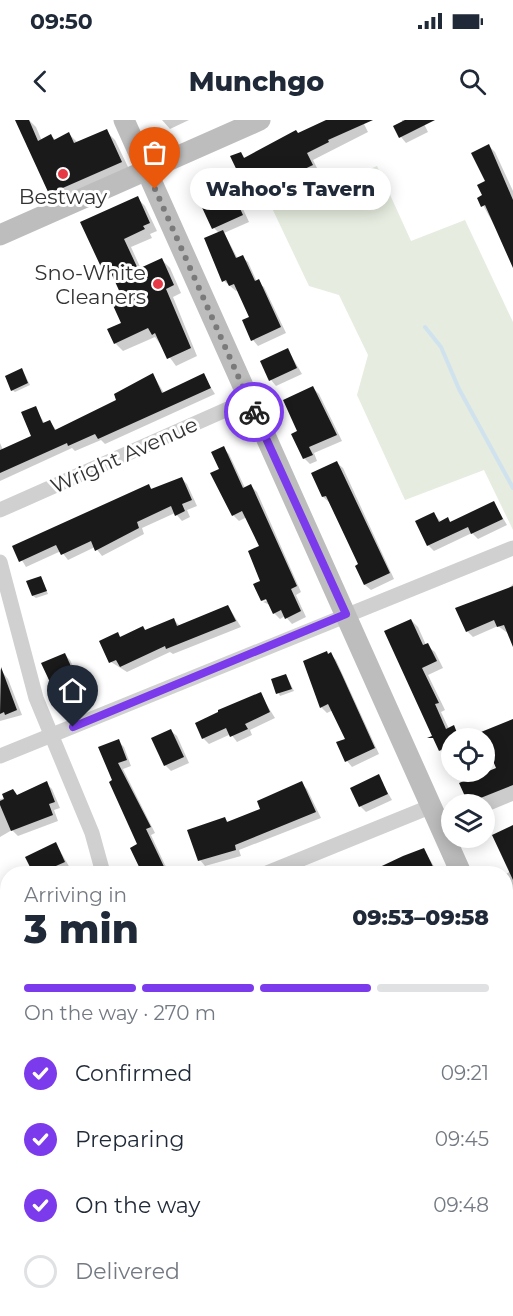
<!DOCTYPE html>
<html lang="en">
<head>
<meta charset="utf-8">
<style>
  :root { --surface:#fff; --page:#f6f6f7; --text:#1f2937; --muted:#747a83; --line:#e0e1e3; --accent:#7c3aed }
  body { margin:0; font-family:Montserrat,sans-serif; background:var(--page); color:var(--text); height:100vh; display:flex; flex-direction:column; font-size:22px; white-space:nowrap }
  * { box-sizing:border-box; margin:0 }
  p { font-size:20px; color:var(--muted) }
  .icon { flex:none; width:33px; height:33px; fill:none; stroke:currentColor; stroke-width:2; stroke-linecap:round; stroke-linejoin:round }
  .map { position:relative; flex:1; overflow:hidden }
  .side { position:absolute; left:0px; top:746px; width:513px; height:452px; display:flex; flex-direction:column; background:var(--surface); border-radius:24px 24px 0 0; box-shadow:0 3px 15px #0003 }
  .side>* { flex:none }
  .tools { position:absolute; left:441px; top:608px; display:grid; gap:12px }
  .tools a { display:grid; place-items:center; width:54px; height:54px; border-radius:50%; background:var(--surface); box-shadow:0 3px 15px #0003; font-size:30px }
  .pin { position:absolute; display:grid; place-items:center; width:51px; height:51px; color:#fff; margin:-62px -26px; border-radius:50% 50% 50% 0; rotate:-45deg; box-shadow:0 0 6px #0007 }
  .pin .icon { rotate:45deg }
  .courier { position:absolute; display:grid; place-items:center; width:60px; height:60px; margin:-30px; border:4px solid #7c3aed; border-radius:50%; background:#fff; color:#222; box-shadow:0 2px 8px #0007 }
  .bubble { position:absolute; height:42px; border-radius:21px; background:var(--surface); box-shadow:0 3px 15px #0003; font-size:20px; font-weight:800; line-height:42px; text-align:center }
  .overview em { font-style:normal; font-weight:800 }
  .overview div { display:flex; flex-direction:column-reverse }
  .overview { display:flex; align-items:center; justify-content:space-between; height:102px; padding:0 24px }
  h1 { font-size:39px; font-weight:800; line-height:45px }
  .bar { display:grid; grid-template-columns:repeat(4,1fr); gap:9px 6px; align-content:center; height:72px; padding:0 24px }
  .bar i { height:8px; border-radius:4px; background:var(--line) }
  .bar .active { background:var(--accent) }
  .bar p { grid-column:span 4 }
  ol { padding:0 24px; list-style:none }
  li { display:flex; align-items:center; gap:18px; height:66px }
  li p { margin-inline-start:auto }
  li .icon { padding:6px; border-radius:50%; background:var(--accent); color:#fff; stroke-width:4 }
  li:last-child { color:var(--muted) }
  li i { width:33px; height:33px; border:3px solid var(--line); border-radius:50% }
  .status { display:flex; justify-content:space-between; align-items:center; height:42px; padding:0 30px; background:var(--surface); direction:ltr }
  .status svg { height:16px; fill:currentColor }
  header { display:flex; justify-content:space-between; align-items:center; height:78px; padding:0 24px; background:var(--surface); font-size:27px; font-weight:800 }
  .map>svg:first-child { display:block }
  .green { fill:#e6ecdf }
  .shadow { fill:#0003 }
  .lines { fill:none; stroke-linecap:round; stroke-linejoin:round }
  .stream { stroke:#cfe2ee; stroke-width:4 }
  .building { fill:#1a1a1a }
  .street { stroke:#d0d0d0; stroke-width:15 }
  .secondary { stroke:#bdbdbd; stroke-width:21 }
  .done { stroke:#7a7a7a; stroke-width:6; stroke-dasharray:0 10.8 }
  .route { stroke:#7c3aed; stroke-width:8 }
  .poi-dot { fill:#e63946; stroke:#fff; stroke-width:2 }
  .labels { text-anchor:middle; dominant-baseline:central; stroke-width:6; stroke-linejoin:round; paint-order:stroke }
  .poi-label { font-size:21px; fill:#333; stroke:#fff }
  .street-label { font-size:21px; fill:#333; stroke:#fff }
</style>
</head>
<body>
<div class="status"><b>09:50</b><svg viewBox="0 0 49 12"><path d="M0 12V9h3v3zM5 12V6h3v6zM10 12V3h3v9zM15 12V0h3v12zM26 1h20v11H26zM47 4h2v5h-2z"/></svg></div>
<header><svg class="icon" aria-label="back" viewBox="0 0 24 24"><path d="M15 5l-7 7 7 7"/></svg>Munchgo<svg class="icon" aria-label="search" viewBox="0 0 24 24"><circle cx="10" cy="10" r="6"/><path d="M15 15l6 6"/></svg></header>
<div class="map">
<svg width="513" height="1196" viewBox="0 0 513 1196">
  <rect width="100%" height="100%" fill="#fff"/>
  <g class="green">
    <polygon points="377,46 411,121 465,100 513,202 513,410 484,350 405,380 357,275 368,235 339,175 309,166 271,86 295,81"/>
    <polygon points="61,1190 100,1190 101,1196 63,1196"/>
  </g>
  <g class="shadow">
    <polygon points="22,0 29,0 36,7 42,21 51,16 56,20 69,14 78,23 106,11 115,20 130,51 59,82 50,73"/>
    <polygon points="162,0 189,0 170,9"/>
    <polygon points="335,0 362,0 368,12 313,40 319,52 303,60 299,56 263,73 265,79 243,89 249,102 224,113 238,139 242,137 248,142 257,162 264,167 286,213 258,226 253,220 251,198 238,170 236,171 224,161 219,113 214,108 244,62 240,33 246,39"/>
    <polygon points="402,0 427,0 424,4 428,12 406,23 401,17"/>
    <polygon points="489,26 495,32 513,71 513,139 479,78 484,76 487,62"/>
    <polygon points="137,78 145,86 157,111 150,114 152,118 131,127 141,149 162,140 170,148 181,173 173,177 197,236 176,246 155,217 123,231 115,223 123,204 124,177 113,153 110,154 102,146"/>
    <polygon points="288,230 302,254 276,266 271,260"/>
    <polygon points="24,253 30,265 15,272 12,270"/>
    <polygon points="153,255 164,273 203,255 215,274 105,324 101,320 75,331 72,328 0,361 0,323 3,330 33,317 35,288 45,304 50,302 57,311 118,280"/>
    <polygon points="313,268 319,274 342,321 314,333 317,341 310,344 304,338 299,312"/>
    <polygon points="223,328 229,334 245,368 251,366 257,372 301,472 296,475 306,497 292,504 285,496 280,499 274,493 270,485 263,482 273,478 262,481 255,465 262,462 261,427 247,397 239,401 233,395 220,350"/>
    <polygon points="337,343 343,348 394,459 371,470 365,465 357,447 360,445 329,382 323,377"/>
    <polygon points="182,359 187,364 197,386 187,390 190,397 182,401 175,393 142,408 144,414 102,436 95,427 68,440 61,431 26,447 14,427 149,366 153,370"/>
    <polygon points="494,383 507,405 478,419 472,413 434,431 428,425 434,394 441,402 448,399 451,403"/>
    <polygon points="41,457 48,474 36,478 33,476"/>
    <polygon points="513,464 513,517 498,506 473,517 467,511"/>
    <polygon points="228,486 241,507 173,534 170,532 127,552 111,542 117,514 122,518 143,508 147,512 174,500 180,506"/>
    <polygon points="411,500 418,507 426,525 435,532 443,548 428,555 445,590 441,592 449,609 453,607 462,618 452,618 452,635 447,637 440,630"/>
    <polygon points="64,534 70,540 83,568 62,578 56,572"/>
    <polygon points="330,534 336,540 379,634 352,647 347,641 347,619 333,590 327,593 321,587"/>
    <polygon points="0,549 8,559 22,595 0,601"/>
    <polygon points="286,555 294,571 280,576 272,560"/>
    <polygon points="260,574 275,598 250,610 252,615 237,622 231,614 209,624 203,618 197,604"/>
    <polygon points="513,600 513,681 484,693 484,684 469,682 498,649"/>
    <polygon points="171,611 177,616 189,643 171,651 165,645"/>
    <polygon points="118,621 124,627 131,646 123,649 155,713 151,715 165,745 172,753 143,753 139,725 114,660"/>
    <polygon points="378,656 392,680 366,692 360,686"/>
    <polygon points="46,663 52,669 60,688 54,690 58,701 18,716 12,710 0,717 0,679 18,676"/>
    <polygon points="301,663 307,669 321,698 239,730 241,736 205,746 200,740 224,698 229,703 262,690"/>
    <polygon points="513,710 513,789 506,772 506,754 511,751"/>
    <polygon points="56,724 70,748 58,753 34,753"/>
    <polygon points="424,730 438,753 372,753"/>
    <polygon points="2,791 8,797 8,831 5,832 0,827"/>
    <polygon points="8,900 8,933 0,937 0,903"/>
    <polygon points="506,925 513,940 513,1019 509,1011 506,1013"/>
    <polygon points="0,1026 8,1036 8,1068 0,1072"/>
    <polygon points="506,1097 513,1103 513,1111 506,1115"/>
    <polygon points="261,1190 304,1190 306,1195 264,1196"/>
  </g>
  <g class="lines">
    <g class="stream">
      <polyline points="425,207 441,227 459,269 513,368"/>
      <polyline points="72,1190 74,1196"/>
    </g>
  </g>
  <g class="building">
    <polygon points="15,0 29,0 38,21 51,14 54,20 69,12 74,23 107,9 122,42 49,74"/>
    <polygon points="326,0 373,0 328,20 329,22 307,33 313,45 294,54 292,49 257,66 259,72 237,82 243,95 212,109 199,81 242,61 230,36 241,32 244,38 296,10 298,13"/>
    <polygon points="405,0 435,0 399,18 393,6"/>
    <polygon points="489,24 513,80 513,148 485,85 481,87 477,78 482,75 477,65 485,61 471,33"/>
    <polygon points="138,76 150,103 143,106 145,109 124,119 138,149 162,138 174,165 166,169 191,228 167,239 155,213 152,215 148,208 114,224 107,209 121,203 111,181 122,177 107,144 101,147 80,102"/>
    <polygon points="223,110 236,138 243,135 255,161 259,159 281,207 251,221 242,200 249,197 234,164 229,166 226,160 222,162 204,118"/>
    <polygon points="288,228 297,248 269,261 260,241"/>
    <polygon points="22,248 28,263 11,271 5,256"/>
    <polygon points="153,253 162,273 204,253 211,268 98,319 95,314 68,326 67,323 0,353 0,330 31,316 21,292 36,286 43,303 50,300 55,310 116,280 114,274"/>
    <polygon points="313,266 337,315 309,327 313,335 303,339 291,314 297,311 283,280"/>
    <polygon points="224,326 243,368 251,364 297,466 291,469 301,491 285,499 281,490 273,494 266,479 261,481 253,464 260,461 248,431 259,426 242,391 232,396 210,353 219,349 211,332"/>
    <polygon points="337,341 390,453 364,465 355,446 358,444 326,376 322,377 311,353"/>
    <polygon points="182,357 192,380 182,384 185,391 175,396 171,386 137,402 139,408 95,431 91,421 61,435 56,425 19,442 12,426 149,364 151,369"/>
    <polygon points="494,381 503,399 471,414 468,407 427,426 415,401 434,392 439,402 448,397 450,402"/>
    <polygon points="41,456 47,471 32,476 26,461"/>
    <polygon points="513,466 513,527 504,505 497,507 494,500 466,512 455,488"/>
    <polygon points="228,485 236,501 166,529 165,526 120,547 116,540 109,543 99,521 118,512 120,517 143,506 145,510 174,498 177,506"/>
    <polygon points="411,499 423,525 428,523 437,541 422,548 439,583 435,584 446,609 454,605 459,618 452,618 452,625 439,631 433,618 427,618 432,616 384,511"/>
    <polygon points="327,531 328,534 331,532 342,555 375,628 345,642 336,622 345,619 328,584 320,588 303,541"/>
    <polygon points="65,533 78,562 55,573 41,543"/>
    <polygon points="1,547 17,590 5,595 4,592 0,594"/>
    <polygon points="286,554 292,569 276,574 271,559"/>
    <polygon points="261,572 270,592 245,604 248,609 230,617 226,608 202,619 195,603 218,592 218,590"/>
    <polygon points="513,599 513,665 468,683 459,663 496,648 481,612"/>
    <polygon points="171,609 184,637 164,646 151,618"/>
    <polygon points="119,619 127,640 118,643 151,707 146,709 167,753 142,753 130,728 137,724 109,662 112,660 98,627"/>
    <polygon points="379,654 388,674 359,687 350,668"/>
    <polygon points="47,661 55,682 49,684 53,695 11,711 0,685 0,681 4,679 2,674 13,669 17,675"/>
    <polygon points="302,661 316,692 235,725 236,730 198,741 187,710 225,697 227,702 260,689 257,681"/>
    <polygon points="513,705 513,760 492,715"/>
    <polygon points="56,722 65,742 40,753 33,753 25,737"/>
    <polygon points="424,728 436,753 367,753 403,736"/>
  </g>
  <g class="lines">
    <g class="street">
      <polyline points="0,390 248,280"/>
      <polyline points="0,442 36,578 92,713 103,753"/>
      <polyline points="0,636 513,428"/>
      <polyline points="267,753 432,686"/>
      <polyline points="0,862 8,859"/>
      <polyline points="0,1104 8,1101"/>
      <polyline points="8,1162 8,1172"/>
      <polyline points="8,1190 9,1196"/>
      <polyline points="109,1190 110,1196"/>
    </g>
    <g class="secondary">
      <polyline points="124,0 461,753"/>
      <polyline points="0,115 260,0"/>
      <polyline points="506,856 513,873"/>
      <polyline points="506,1165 513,1162"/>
      <polyline points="429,1196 445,1190"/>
      <polyline points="504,1196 513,1192"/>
    </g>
  </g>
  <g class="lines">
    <polyline class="done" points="155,69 254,292"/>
    <polyline class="route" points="73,607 346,494 254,292"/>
  </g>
  <g class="poi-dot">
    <circle cx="63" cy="54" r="6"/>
    <circle cx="158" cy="164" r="6"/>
  </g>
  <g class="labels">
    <g class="poi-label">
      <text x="63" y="76">Bestway</text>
      <text x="146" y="152" text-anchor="end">Sno-White<tspan x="146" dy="24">Cleaners</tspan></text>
    </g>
    <g class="street-label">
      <text transform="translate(124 335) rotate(-24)">Wright Avenue</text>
    </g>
  </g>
</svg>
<div class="tools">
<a><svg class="icon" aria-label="locate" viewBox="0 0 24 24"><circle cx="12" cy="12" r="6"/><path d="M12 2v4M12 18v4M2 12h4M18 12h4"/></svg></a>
<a><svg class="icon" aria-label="layers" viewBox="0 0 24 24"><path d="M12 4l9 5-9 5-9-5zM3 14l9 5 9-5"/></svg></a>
</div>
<div class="pin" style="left:155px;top:69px;background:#ea580c"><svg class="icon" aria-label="bag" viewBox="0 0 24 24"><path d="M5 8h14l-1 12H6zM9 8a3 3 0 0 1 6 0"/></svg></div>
<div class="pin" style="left:73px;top:607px;background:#1f2937"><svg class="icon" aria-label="home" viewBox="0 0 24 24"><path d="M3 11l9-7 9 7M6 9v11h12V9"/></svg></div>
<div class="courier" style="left:254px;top:292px"><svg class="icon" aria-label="bike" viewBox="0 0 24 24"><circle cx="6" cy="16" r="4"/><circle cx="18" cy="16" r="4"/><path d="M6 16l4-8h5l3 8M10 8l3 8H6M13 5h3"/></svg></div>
<div class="bubble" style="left:190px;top:48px;width:201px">Wahoo's Tavern</div>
<section class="side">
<div class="overview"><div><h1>3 min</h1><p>Arriving in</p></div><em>09:53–09:58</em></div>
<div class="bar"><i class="active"></i><i class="active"></i><i class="active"></i><i></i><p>On the way · 270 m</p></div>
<ol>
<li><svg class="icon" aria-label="check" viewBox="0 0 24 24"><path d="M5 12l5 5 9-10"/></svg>Confirmed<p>09:21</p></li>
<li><svg class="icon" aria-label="check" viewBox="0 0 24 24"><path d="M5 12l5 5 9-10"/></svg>Preparing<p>09:45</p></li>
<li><svg class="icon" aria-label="check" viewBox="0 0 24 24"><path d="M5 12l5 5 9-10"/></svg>On the way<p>09:48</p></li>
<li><i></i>Delivered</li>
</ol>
</section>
</div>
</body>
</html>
